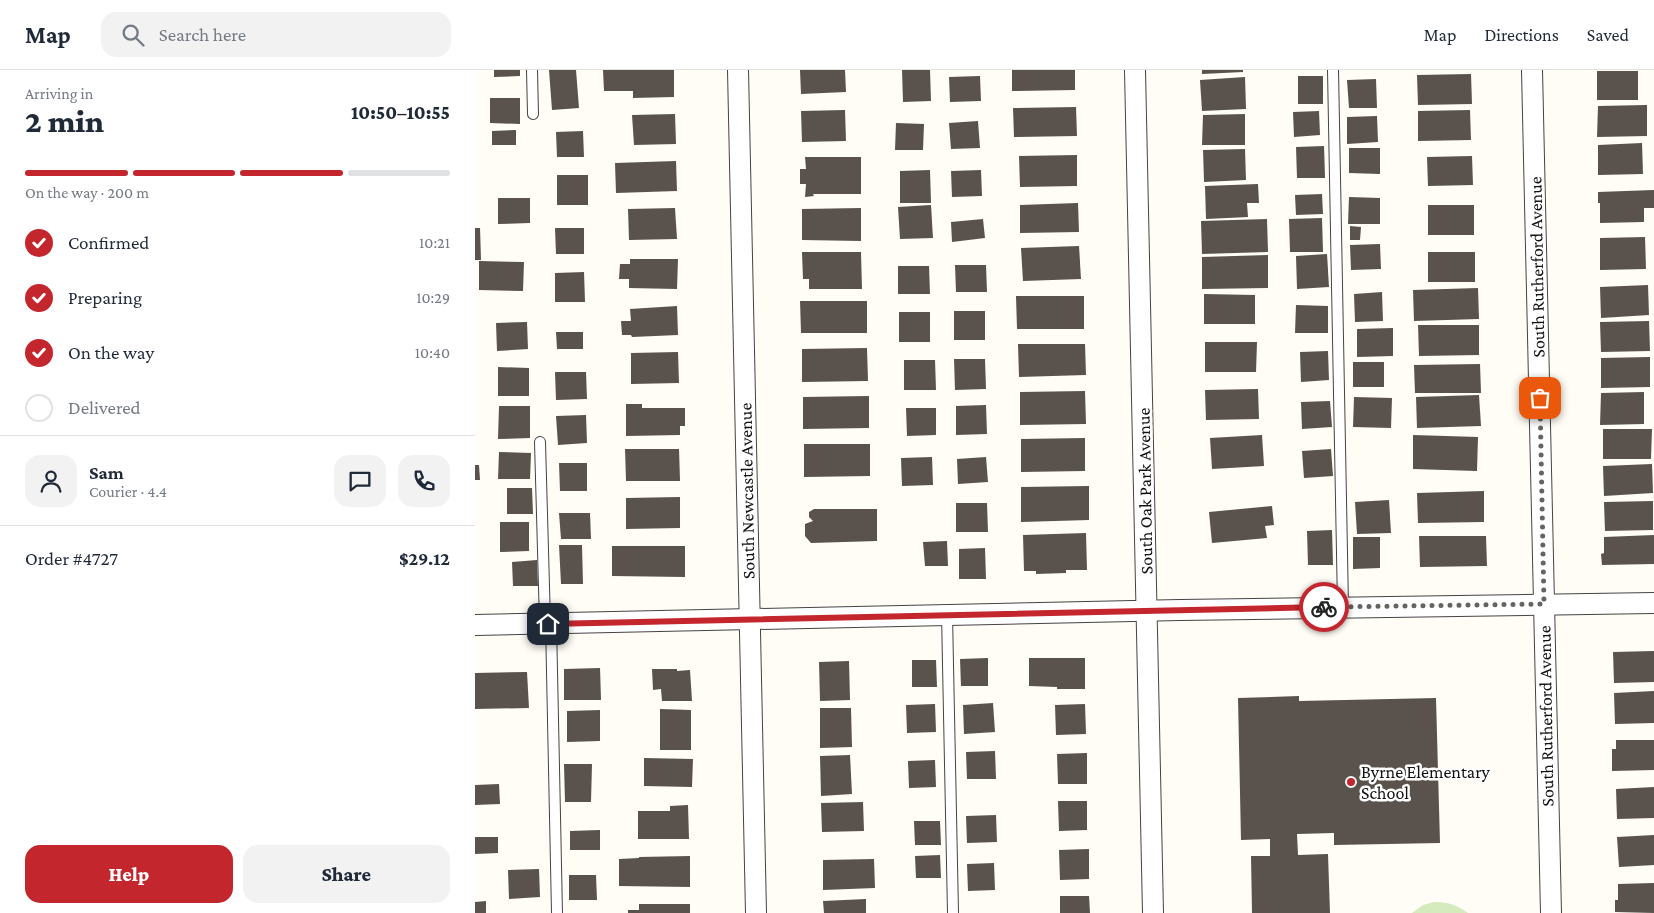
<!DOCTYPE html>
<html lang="en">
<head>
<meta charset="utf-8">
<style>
  :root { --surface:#fff; --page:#f2f2f3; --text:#1f2937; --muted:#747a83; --line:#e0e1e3; --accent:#c4262e }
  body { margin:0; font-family:"Crimson Pro",serif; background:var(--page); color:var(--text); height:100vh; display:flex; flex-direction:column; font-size:19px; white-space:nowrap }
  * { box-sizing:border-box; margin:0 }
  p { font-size:16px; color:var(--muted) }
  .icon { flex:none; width:28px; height:28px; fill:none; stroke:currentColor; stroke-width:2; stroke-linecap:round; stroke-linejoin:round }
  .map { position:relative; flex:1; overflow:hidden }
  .details { display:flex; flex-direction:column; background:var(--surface); width:475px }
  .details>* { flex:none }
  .pin { position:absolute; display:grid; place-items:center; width:42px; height:42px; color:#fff; margin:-21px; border-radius:10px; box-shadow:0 2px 8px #0006 }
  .courier { position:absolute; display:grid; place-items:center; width:50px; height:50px; margin:-25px; border:4px solid #c4262e; border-radius:50%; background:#fff; color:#222; box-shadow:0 1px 6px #0007 }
  .summary em { font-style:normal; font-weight:800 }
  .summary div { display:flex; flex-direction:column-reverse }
  .summary { display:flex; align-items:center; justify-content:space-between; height:85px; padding:0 25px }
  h1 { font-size:32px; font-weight:800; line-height:38px }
  .bar { display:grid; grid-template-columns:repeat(4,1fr); gap:8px 5px; align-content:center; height:60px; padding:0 25px }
  .bar i { height:6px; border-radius:4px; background:var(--line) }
  .bar .on { background:var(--accent) }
  .bar p { grid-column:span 4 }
  .line { display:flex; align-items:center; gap:12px; padding:0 25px; border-top:1px solid var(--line) }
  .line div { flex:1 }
  .round { display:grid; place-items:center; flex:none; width:52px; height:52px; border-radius:15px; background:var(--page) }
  ol { padding:0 25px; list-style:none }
  li { display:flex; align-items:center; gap:15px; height:55px }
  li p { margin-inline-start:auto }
  li .icon { padding:5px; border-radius:50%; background:var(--accent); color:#fff; stroke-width:4 }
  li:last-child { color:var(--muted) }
  li i { width:28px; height:28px; border:2px solid var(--line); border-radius:50% }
  .action { display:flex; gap:10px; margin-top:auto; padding:10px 25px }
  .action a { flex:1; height:58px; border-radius:15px; background:var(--accent); color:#fff; font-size:20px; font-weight:800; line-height:58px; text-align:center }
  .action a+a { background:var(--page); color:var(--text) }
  header { display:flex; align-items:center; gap:30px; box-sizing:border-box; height:70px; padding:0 25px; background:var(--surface); border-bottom:1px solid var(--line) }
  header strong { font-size:24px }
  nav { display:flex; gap:28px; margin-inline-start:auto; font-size:18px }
  .search { width:350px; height:45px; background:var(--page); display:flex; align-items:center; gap:12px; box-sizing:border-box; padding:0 18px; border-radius:15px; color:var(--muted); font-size:19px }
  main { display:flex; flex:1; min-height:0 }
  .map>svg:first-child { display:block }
  .green { fill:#d5ebbd }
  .building { fill:#5a524d }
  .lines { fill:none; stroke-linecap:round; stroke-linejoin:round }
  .service-casing { stroke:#444; stroke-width:12 }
  .minor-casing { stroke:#444; stroke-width:22 }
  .service { stroke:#fff; stroke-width:10 }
  .minor { stroke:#fff; stroke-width:20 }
  .done { stroke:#646461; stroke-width:5; stroke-dasharray:0 9 }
  .route { stroke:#c4262e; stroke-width:6 }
  .poi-dot { fill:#c4262e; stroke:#fff; stroke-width:2 }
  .labels { text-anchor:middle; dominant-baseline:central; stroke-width:5; stroke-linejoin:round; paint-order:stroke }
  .street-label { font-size:18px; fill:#111; stroke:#fff }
  .poi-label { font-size:18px; fill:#111; stroke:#fff; text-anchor:start }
</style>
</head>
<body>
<header>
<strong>Map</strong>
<div class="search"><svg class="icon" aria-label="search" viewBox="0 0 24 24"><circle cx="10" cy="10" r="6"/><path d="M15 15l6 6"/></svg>Search here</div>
<nav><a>Map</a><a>Directions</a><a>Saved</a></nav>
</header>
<main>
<section class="details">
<div class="summary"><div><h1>2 min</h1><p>Arriving in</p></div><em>10:50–10:55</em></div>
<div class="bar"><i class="on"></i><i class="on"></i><i class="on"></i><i></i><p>On the way · 200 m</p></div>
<ol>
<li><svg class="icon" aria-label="check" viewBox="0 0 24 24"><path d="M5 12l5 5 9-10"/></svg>Confirmed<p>10:21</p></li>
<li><svg class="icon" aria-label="check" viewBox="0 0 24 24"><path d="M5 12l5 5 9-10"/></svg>Preparing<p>10:29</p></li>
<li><svg class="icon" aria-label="check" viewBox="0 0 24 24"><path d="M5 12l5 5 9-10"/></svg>On the way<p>10:40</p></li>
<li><i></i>Delivered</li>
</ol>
<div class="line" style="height:90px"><a class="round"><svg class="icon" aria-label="person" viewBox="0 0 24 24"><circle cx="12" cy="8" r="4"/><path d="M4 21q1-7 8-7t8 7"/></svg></a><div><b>Sam</b><p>Courier · 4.4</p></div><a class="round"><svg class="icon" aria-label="chat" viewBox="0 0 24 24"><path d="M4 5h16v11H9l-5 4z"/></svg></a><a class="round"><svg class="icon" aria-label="phone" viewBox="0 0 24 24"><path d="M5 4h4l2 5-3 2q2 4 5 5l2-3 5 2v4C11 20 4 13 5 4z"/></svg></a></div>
<div class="line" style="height:65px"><div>Order #4727</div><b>$29.12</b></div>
<div class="action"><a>Help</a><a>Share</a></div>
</section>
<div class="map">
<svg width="1179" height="843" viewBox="0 0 1179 843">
  <rect width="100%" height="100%" fill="#fffdf5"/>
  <path class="green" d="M959,832C973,832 982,835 993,843H937L948,835Z"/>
  <g class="building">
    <polygon points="19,0 45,0 45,6 19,7"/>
    <polygon points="74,0 101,0 104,38 77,40"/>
    <polygon points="128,0 199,0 199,27 158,28 158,21 129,21"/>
    <polygon points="325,0 370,0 371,22 326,24"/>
    <polygon points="427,0 455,0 456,31 428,32"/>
    <polygon points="537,0 600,0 600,20 537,21"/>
    <polygon points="727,0 768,0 768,2 727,4"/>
    <rect x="1122" y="1" width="41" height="29"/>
    <polygon points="996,4 997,34 943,35 942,5"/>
    <polygon points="505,6 506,31 475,32 474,7"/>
    <rect x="823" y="6" width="25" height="28"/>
    <polygon points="770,7 771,39 727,41 725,10"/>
    <polygon points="901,9 902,38 874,38 872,10"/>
    <polygon points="15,28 45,28 45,54 15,53"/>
    <polygon points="1172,35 1172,66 1122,67 1123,36"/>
    <polygon points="601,37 602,66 539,67 538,38"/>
    <polygon points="370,40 371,71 327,72 326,41"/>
    <polygon points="995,40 996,70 943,71 943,41"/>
    <polygon points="844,41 845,65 819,67 818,42"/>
    <polygon points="200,44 201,74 159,75 157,45"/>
    <polygon points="770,44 770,75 727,75 728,45"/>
    <polygon points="902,46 903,72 872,74 872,47"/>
    <polygon points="503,51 505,78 476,79 474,53"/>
    <polygon points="421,53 449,54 448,80 420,80"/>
    <polygon points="41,60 41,75 17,75 17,61"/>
    <polygon points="108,61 109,87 82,87 81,62"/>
    <polygon points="1167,73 1168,104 1123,105 1123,75"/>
    <polygon points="849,76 850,108 822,108 821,77"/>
    <polygon points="874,78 905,78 905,104 874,103"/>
    <polygon points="770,79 771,110 729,112 728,80"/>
    <polygon points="602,85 602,116 545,117 544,86"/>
    <polygon points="997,86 998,115 953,116 952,87"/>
    <polygon points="330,87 386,87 386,124 338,124 339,126 330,127 331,114 325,114 325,99 331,99"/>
    <polygon points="201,91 202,121 141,123 140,93"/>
    <polygon points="455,100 456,133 425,133 425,101"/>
    <polygon points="506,100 507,126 477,127 476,101"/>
    <rect x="82" y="105" width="31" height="30"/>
    <polygon points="783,114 784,133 772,133 773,147 731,149 730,116"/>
    <polygon points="1179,120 1179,138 1169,138 1169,152 1125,153 1125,133 1123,133 1123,122"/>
    <polygon points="847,124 848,144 821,145 820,125"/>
    <polygon points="874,127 905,128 905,154 873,154"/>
    <polygon points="23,128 55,128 55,153 23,154"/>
    <polygon points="603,133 604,162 545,163 545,135"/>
    <polygon points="456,135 458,168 425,169 423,137"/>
    <rect x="953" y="135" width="46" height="30"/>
    <polygon points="200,138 202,169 154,170 153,139"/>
    <polygon points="386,138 386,171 327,170 327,139"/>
    <polygon points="847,148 848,182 815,182 814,149"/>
    <polygon points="508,149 510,168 477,172 476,152"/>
    <polygon points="792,149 793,182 727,184 726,151"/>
    <polygon points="875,156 886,157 885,170 875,170"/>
    <polygon points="0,158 5,158 6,190 0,190"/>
    <polygon points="80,158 109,158 109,184 81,184"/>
    <polygon points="1170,167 1171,199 1125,200 1125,168"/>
    <polygon points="905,174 906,199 876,200 875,175"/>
    <polygon points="604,176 606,209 548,211 546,178"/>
    <polygon points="327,182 386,182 387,219 334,219 334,209 328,209"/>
    <rect x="953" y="182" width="47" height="30"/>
    <polygon points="852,184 854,217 822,219 821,186"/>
    <polygon points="793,185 793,218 727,219 727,187"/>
    <polygon points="155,189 203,189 202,219 154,218 154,209 144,209 145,194 155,194"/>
    <polygon points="4,191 49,192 48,221 4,220"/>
    <polygon points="480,195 511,195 512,222 481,222"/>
    <polygon points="423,196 454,196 455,224 423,224"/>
    <polygon points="109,202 110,232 80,232 80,203"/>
    <polygon points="1173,215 1174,245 1126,248 1125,217"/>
    <polygon points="1003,218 1004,249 939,251 938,220"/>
    <polygon points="907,222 908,251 880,252 879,224"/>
    <polygon points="729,224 780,225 780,254 729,254"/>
    <polygon points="541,226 609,226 609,259 542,259"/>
    <polygon points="325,231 392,231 392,263 326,263"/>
    <polygon points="821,235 853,236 853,263 820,263"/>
    <polygon points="202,236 203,265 157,267 156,265 147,265 146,251 156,251 155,239"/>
    <rect x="479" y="241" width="31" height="29"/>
    <rect x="424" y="242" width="31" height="30"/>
    <polygon points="1174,251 1175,281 1126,282 1125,252"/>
    <polygon points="52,252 53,279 22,281 21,253"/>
    <polygon points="943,255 1004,255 1004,285 944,286"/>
    <polygon points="918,258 918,286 882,287 882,259"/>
    <polygon points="81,262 108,262 108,279 82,279"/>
    <polygon points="730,272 782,272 781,302 730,302"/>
    <polygon points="543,274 610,274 611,305 544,307"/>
    <polygon points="392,278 393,311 327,312 327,279"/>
    <polygon points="853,281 854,310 826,312 825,282"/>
    <polygon points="203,282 204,313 156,314 156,283"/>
    <polygon points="1175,287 1175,317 1126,318 1126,288"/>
    <polygon points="479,289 510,289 511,319 480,320"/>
    <polygon points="429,290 460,290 461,320 429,320"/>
    <rect x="878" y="292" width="31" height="25"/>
    <polygon points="1005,294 1006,323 940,323 939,295"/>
    <polygon points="23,297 54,298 54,326 23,326"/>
    <polygon points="80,302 111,302 112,329 81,330"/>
    <polygon points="783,319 784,349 731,350 730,320"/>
    <polygon points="610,321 611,354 545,355 545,322"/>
    <polygon points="1169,322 1169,354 1125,355 1126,323"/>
    <polygon points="1004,325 1006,356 942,358 941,327"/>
    <polygon points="394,326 394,358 328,359 328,327"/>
    <polygon points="879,327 917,328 916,358 878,357"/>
    <polygon points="855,331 857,357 827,359 826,332"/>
    <polygon points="151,334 167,334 167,338 210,338 210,356 205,356 205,365 151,366"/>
    <polygon points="511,335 512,364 481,365 481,336"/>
    <polygon points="24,336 55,336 55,368 23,369"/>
    <polygon points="431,338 461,338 461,365 432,366"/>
    <polygon points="111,345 112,373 83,375 81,346"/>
    <polygon points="1128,359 1177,359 1176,389 1128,389"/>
    <polygon points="787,365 789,396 737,399 735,368"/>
    <polygon points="938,365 1003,367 1002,401 938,399"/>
    <polygon points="610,368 610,401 546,402 546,369"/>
    <polygon points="329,374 395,374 395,406 329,407"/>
    <polygon points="150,379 204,379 205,411 151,411"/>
    <polygon points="856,379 858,406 829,408 827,381"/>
    <polygon points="24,382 56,383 55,409 23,409"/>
    <polygon points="457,387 458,415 427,416 426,388"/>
    <polygon points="511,387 513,412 483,414 482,389"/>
    <polygon points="84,393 112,393 112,421 85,421"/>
    <polygon points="1177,394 1178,423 1129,426 1128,396"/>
    <polygon points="0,395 4,395 5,410 0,410"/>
    <polygon points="614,416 614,450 546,452 546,417"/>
    <polygon points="32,418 57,418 58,444 32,444"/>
    <polygon points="1009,421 1009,452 943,453 942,423"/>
    <polygon points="205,427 205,458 151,459 151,428"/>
    <polygon points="914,430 916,463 882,464 880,432"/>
    <polygon points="1178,431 1178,460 1130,461 1129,432"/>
    <polygon points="481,433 512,433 513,462 481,462"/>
    <polygon points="797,436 799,455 790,456 792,468 737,473 734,442"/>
    <polygon points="339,439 402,439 402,471 336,473 330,466 330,454 338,451 334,447 334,442"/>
    <polygon points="84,443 115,443 116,469 86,469"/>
    <polygon points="25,452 54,452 54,481 25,482"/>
    <polygon points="857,460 858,495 833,495 832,461"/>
    <polygon points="611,463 612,500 591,500 591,503 561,504 561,501 549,501 548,465"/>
    <polygon points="1179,465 1179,494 1127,495 1126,484 1129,483 1129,467"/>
    <polygon points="944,466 1011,466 1012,496 945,497"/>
    <polygon points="878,467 905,467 905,498 878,499"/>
    <polygon points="472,471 473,496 450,496 448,472"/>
    <polygon points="84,475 107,475 108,514 86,514"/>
    <polygon points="137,476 210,476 210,507 137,506"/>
    <polygon points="510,478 511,509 484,509 484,479"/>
    <polygon points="62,490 63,516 38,516 37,492"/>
    <polygon points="1179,581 1179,612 1139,613 1138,582"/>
    <polygon points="513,588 513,616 486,616 485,589"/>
    <polygon points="554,588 610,588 610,619 582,619 582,617 554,616"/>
    <polygon points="437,590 461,590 462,617 437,617"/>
    <polygon points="374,591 375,630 345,631 344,592"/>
    <polygon points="125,598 126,630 89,630 89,599"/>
    <polygon points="177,599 202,599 202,601 215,600 217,631 187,631 186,619 178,620"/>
    <polygon points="52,602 54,638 0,639 0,603"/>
    <polygon points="1179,621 1179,653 1140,654 1139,623"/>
    <polygon points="824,626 824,631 961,628 965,773 859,775 859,763 822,764 823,785 853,784 855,843 777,843 776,786 795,786 795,769 766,770 763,628"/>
    <polygon points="518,633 520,662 489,664 488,635"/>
    <polygon points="460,634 461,662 432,663 431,635"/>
    <polygon points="610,634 611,664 581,665 580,635"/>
    <polygon points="345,638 376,638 377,677 345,678"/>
    <polygon points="185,639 216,640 216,680 185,680"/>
    <polygon points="125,640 125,671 92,672 92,641"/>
    <polygon points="1141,670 1179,670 1179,700 1137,701 1137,679 1141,679"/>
    <polygon points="520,681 521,709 492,709 491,682"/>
    <polygon points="612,683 612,714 583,714 582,684"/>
    <polygon points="375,685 377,724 346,726 345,686"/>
    <polygon points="169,688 218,689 217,717 169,716"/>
    <polygon points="460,690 461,717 434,718 433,691"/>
    <polygon points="89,694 117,694 116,732 90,732"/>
    <polygon points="24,714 25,734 0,735 0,715"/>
    <polygon points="1179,717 1179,748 1142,749 1141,719"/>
    <polygon points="583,731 612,731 612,760 584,761"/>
    <polygon points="388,732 389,761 347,762 346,733"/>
    <polygon points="213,735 214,769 163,769 163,741 195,741 195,736"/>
    <polygon points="521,745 522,772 492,773 491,746"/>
    <polygon points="439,751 465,751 466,775 440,775"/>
    <polygon points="125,760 125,780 95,780 95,761"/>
    <polygon points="1179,765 1179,795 1144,797 1142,767"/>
    <polygon points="0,767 23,767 23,783 0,784"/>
    <polygon points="614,779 614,809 585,810 584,780"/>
    <polygon points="465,785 466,808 441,808 440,786"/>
    <polygon points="215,786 215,817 144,816 144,789 164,788 164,787"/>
    <polygon points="399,789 400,818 348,820 348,790"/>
    <polygon points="519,793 520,820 493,821 492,794"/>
    <polygon points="64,799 65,827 34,829 33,800"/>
    <polygon points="94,805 121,805 122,830 94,830"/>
    <polygon points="1179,813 1179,843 1140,842 1140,830 1143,830 1143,814"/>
    <polygon points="585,826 614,826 615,843 585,843"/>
    <polygon points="391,829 391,843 349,843 348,831"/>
    <polygon points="11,831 11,843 0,843 0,832"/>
    <polygon points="164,834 215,834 215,843 153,843 153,840 164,840"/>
  </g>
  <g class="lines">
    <defs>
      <g id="service">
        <polyline points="57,0 58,44"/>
        <polyline points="858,0 868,537"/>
        <polyline points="65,372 70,553"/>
        <polyline points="472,544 478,843"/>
        <polyline points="76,553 82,843"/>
      </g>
      <g id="minor">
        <polyline points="263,0 281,843"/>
        <polyline points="660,0 678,843"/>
        <polyline points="1057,0 1076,843"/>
        <polyline points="0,555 705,540 1179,533"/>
      </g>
    </defs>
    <use href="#service" class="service-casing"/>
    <use href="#minor" class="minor-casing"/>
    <use href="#service" class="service"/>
    <use href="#minor" class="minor"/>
  </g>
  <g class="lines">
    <polyline class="done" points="849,537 1069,534 1065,328"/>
    <polyline class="route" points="73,554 849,537"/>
  </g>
  <circle class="poi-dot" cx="876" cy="712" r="5"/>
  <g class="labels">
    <g class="street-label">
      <text transform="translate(1062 197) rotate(-91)">South Rutherford Avenue</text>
      <text transform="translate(272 421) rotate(-91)">South Newcastle Avenue</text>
      <text transform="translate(670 421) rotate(-91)">South Oak Park Avenue</text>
      <text transform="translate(1071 646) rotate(-91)">South Rutherford Avenue</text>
    </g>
    <g class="poi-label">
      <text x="886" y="702">Byrne Elementary<tspan x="886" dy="21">School</tspan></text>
    </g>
  </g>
</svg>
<div class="pin" style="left:1065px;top:328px;background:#ea580c"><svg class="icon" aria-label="bag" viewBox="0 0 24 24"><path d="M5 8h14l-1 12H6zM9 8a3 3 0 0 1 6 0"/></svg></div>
<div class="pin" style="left:73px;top:554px;background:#1f2937"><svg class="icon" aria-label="home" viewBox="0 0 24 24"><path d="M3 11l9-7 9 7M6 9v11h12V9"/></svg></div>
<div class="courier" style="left:849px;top:537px"><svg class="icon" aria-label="bike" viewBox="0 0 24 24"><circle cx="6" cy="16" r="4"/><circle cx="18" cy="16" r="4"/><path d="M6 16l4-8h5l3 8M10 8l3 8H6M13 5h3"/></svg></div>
</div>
</main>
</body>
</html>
